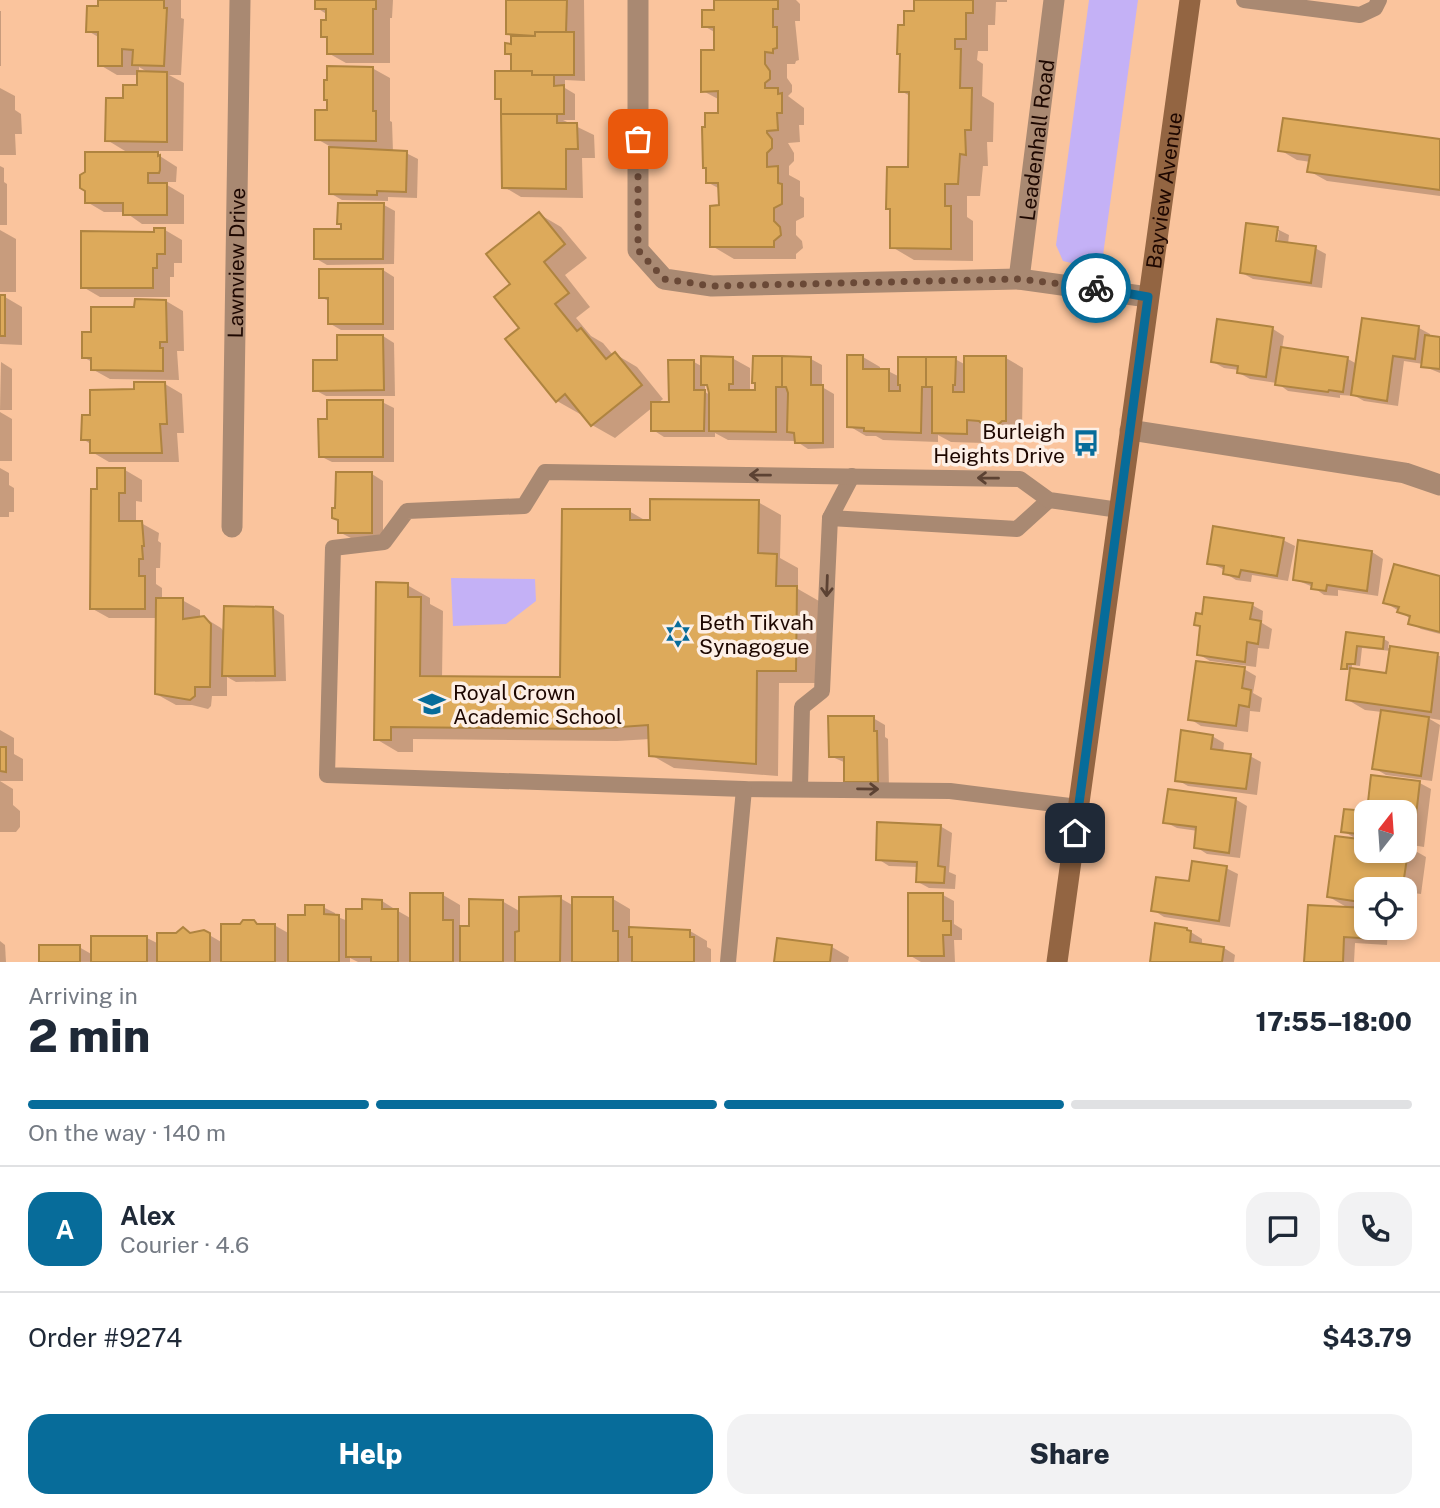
<!DOCTYPE html>
<html lang="en">
<head>
<meta charset="utf-8">
<style>
  :root { --surface:#fff; --page:#f2f2f3; --text:#1f2937; --muted:#747a83; --line:#e0e1e3; --accent:#076c9a }
  body { margin:0; font-family:"Public Sans",sans-serif; background:var(--page); color:var(--text); height:100vh; display:flex; flex-direction:column; font-size:26px; white-space:nowrap }
  * { box-sizing:border-box; margin:0 }
  p { font-size:23px; color:var(--muted) }
  .icon { flex:none; width:38px; height:38px; fill:none; stroke:currentColor; stroke-width:2; stroke-linecap:round; stroke-linejoin:round }
  .map { position:relative; height:962px; overflow:hidden }
  .details { display:flex; flex-direction:column; background:var(--surface); flex:1 }
  .details>* { flex:none }
  .needle { width:46px; rotate:17deg }
  .tools { position:absolute; left:1354px; top:800px; display:grid; gap:14px }
  .tools a { display:grid; place-items:center; width:63px; height:63px; border-radius:14px; background:var(--surface); box-shadow:0 4px 10px #0003; font-size:35px }
  .pin { position:absolute; display:grid; place-items:center; width:60px; height:60px; color:#fff; margin:-30px; border-radius:14px; box-shadow:0 4px 10px #0006 }
  .courier { position:absolute; display:grid; place-items:center; width:70px; height:70px; margin:-35px; border:5px solid #076c9a; border-radius:50%; background:#fff; color:#222; box-shadow:0 2px 9px #0007 }
  .head em { font-style:normal; font-weight:800 }
  .head div { display:flex; flex-direction:column-reverse }
  .head { display:flex; align-items:center; justify-content:space-between; height:119px; padding:0 28px }
  h1 { font-size:46px; font-weight:800; line-height:52px }
  .bar { display:grid; grid-template-columns:repeat(4,1fr); gap:10px 7px; align-content:center; height:84px; padding:0 28px }
  .bar i { height:9px; border-radius:5px; background:var(--line) }
  .bar .current { background:var(--accent) }
  .bar p { grid-column:span 4 }
  .line { display:flex; align-items:center; gap:18px; padding:0 28px; border-top:2px solid var(--line) }
  .line div { flex:1 }
  .round { display:grid; place-items:center; flex:none; width:74px; height:74px; border-radius:21px; background:var(--page) }
  .button { display:flex; gap:14px; margin-top:auto; padding:14px 28px }
  .button a { flex:1; height:80px; border-radius:21px; background:var(--accent); color:#fff; font-size:28px; font-weight:800; line-height:80px; text-align:center }
  .button a+a { background:var(--page); color:var(--text) }
  .map>svg:first-child { display:block }
  .green { fill:#c4b1f6 }
  .shadow { fill:#0003; fill-rule:evenodd }
  .building { fill:#ddaa5b; stroke:#af8440; stroke-width:2 }
  .lines { fill:none; stroke-linecap:round; stroke-linejoin:round }
  .lane { stroke:#a98972; stroke-width:16 }
  .street { stroke:#a98972; stroke-width:21 }
  .secondary { stroke:#936542; stroke-width:21 }
  .oneway { stroke:#5c4233 }
  .done { stroke:#6a4937; stroke-width:7; stroke-dasharray:0 12.6 }
  .route { stroke:#076c9a; stroke-width:9 }
  .labels { text-anchor:middle; dominant-baseline:central; stroke-width:7; stroke-linejoin:round; paint-order:stroke }
  .street-label { font-size:21px; fill:#1d0700; stroke:#fdefe5 }
  .poi-label { font-size:21px; fill:#1d0700; stroke:#fdefe5; text-anchor:start }
</style>
</head>
<body>
<div class="map">
<svg width="1440" height="962" viewBox="0 0 1440 962">
  <rect width="100%" height="100%" fill="#fac49d"/>
  <g class="green">
    <polygon points="1089,0 1138,0 1101,270 1063,261 1056,245"/>
    <polygon points="451,578 535,579 536,601 506,624 453,626"/>
  </g>
  <g class="shadow">
    <path d="M100,0H181V18L184,19L181,75H169L184,83L183,151H152L177,167L176,182H162L184,195V224H142L125,212H104L87,202L130,154L107,140L125,100L138,87V75H117L100,65V38L88,31L100,8ZM139,67L149,73H139Z"/>
    <polygon points="317,0 393,0 392,18 390,18 390,63 346,63 328,53 329,40 323,36 328,15 317,8"/>
    <polygon points="508,0 584,0 585,81 565,80 565,88 575,94 575,120 563,120 594,135 595,158 582,158 583,198 521,197 504,187 503,102 496,98 512,73 512,57 506,53 512,46 512,36 507,33"/>
    <polygon points="716,0 796,0 800,4 800,21 795,21 799,60 796,61 795,64 787,64 787,78 792,85 792,92 788,96 804,108 804,125 799,125 800,142 788,143 794,153 794,161 789,166 789,175 800,181 800,196 804,198 804,217 796,221 796,235 802,241 803,248 796,254 796,259 734,259 712,246 720,207 720,189 707,182 707,169 704,167 720,115 720,100 703,91 716,52 716,33 704,26 716,11"/>
    <polygon points="916,0 1007,0 1007,2 996,2 995,25 988,25 988,51 978,51 977,60 983,64 982,96 994,103 993,142 987,142 988,166 983,166 980,196 967,196 967,217 973,221 973,261 914,260 892,247 892,211 888,208 909,169 910,96 901,91 905,27 915,13"/>
    <rect x="0" y="11" width="1" height="55"/>
    <polygon points="372,68 390,78 390,121 392,122 393,152 406,153 418,159 417,198 388,197 388,201 342,200 330,193 331,147 317,139 328,112 328,101 326,99 329,81"/>
    <polygon points="0,88 15,96 15,110 21,114 22,134 15,134 16,155 0,155"/>
    <polygon points="1440,141 1440,196 1327,181 1309,171 1311,162 1297,160 1280,150"/>
    <polygon points="0,166 4,168 4,182 7,184 7,225 0,225"/>
    <polygon points="384,205 395,211 394,264 327,265 315,258 343,231"/>
    <path d="M539,214L561,227L587,258L565,275L590,307L576,318L591,336L603,343L613,355L615,354L637,367L663,399L657,404H671L694,362L703,367L732,358L750,368V392H757V384L754,382L811,359L822,365V387L834,394V448L808,449L796,441L728,440L715,433V437H664L653,430V407L615,438L592,425L582,412L580,414L557,401L521,328L512,284ZM705,385L710,388L712,396L705,392Z"/>
    <path d="M1277,229L1289,235L1288,244L1315,248L1326,254L1322,288L1253,279L1242,273ZM1276,231H1279L1277,249H1274Z"/>
    <polygon points="0,230 16,239 16,292 0,292"/>
    <polygon points="165,230 182,240 182,263 174,263 174,277 170,277 170,297 100,297 83,287 155,234"/>
    <polygon points="383,270 394,277 394,330 341,330 329,323 330,302 321,297"/>
    <polygon points="0,297 5,297 22,307 22,345 0,344"/>
    <polygon points="166,301 183,311 184,351 177,351 179,380 110,379 92,369 92,362 83,357 92,334 136,308"/>
    <polygon points="1419,328 1430,334 1430,337 1440,339 1440,373 1423,366 1423,364 1404,361 1398,406 1364,401 1355,396 1340,395 1340,398 1288,391 1277,383 1250,379 1239,373 1239,370 1224,368 1213,362 1273,329 1284,336 1282,349 1348,359 1357,364"/>
    <polygon points="383,336 394,343 395,396 326,396 315,390 339,362"/>
    <polygon points="863,357 880,367 880,371 888,371 900,377 955,359 966,365 1006,358 1023,368 1022,430 1014,436 1004,436 993,429 984,429 984,443 951,442 938,435 938,442 883,440 876,436 866,436 849,426"/>
    <polygon points="1,362 12,369 12,410 0,410"/>
    <polygon points="165,384 182,394 184,433 177,433 179,462 109,462 92,452 92,445 83,439 92,417 136,391"/>
    <polygon points="382,402 394,408 394,462 332,462 320,456 328,420"/>
    <polygon points="0,412 12,419 12,461 0,461"/>
    <polygon points="0,468 9,473 9,485 14,488 14,512 9,512 9,517 0,517"/>
    <polygon points="125,470 142,480 142,502 136,501 136,523 141,523 159,533 158,541 161,543 160,568 156,568 156,584 162,588 162,599 182,600 200,610 200,618 203,617 221,628 225,633 273,608 284,615 286,681 236,682 227,677 227,696 212,696 211,706 208,709 192,705 176,705 158,695 158,618 109,618 91,608 99,491"/>
    <polygon points="372,474 383,481 383,538 351,538 339,532 337,509"/>
    <polygon points="758,502 781,515 780,558 798,568 798,589 819,601 818,683 779,683 778,776 674,768 651,755 650,739 617,741 413,739 413,752 398,752 376,739 407,585 430,598 430,604 443,611 442,678 562,679 629,511 648,522"/>
    <polygon points="1283,540 1295,546 1288,581 1252,575 1251,582 1236,580 1225,573 1225,570 1209,563"/>
    <polygon points="1372,552 1383,559 1378,596 1338,590 1338,596 1324,595 1313,587 1294,579"/>
    <polygon points="1440,578 1440,634 1421,629 1410,623 1411,619 1385,602"/>
    <polygon points="1252,605 1263,611 1262,623 1272,629 1269,649 1258,648 1256,667 1210,661 1198,654 1202,627 1196,624"/>
    <path d="M1347,634L1384,639L1389,642L1388,648L1440,656V720L1428,718L1440,725L1432,781L1386,775L1374,768L1382,712L1365,710L1348,700L1352,671L1343,668ZM1362,648L1391,651L1388,675L1352,670V665L1360,666Z"/>
    <polygon points="1244,669 1256,676 1253,693 1262,698 1260,712 1250,711 1248,732 1201,726 1190,719"/>
    <polygon points="873,718 885,725 885,737 888,739 889,788 858,788 846,781 846,763 830,756"/>
    <polygon points="0,730 14,738 14,754 23,759 23,781 0,781"/>
    <polygon points="1212,736 1224,743 1223,752 1250,756 1261,762 1257,795 1188,786 1177,780"/>
    <polygon points="0,781 13,789 13,805 20,811 20,827 16,832 0,832"/>
    <polygon points="1416,781 1431,789 1424,847 1405,844 1405,812 1368,812"/>
    <polygon points="1235,799 1247,806 1240,858 1207,854 1196,847 1198,831 1177,828 1165,822"/>
    <polygon points="1367,813 1367,850 1405,850 1405,845 1426,857 1421,894 1405,892 1405,889 1367,889 1367,928 1388,928 1387,945 1355,943 1354,962 1306,962 1350,909 1329,897 1360,841 1343,831"/>
    <polygon points="940,826 952,833 949,872 956,875 955,889 929,888 918,882 918,867 889,866 878,859"/>
    <polygon points="1226,868 1238,874 1230,927 1164,917 1153,910 1190,883"/>
    <polygon points="443,895 460,905 460,926 471,928 502,901 521,912 560,898 574,906 613,899 630,909 630,929 690,931 707,941 707,947 711,949 711,962 358,962 350,958 350,962 41,962 79,947 93,955 147,938 159,944 204,932 223,943 259,926 274,925 290,934 307,916 323,907 335,913 335,916 348,921 382,901 393,908 393,911 398,911 412,919"/>
    <polygon points="943,895 954,901 954,924 962,929 962,940 954,940 955,962 921,962 909,955"/>
    <polygon points="1186,929 1202,939 1202,945 1224,948 1235,955 1234,962 1151,962"/>
    <polygon points="0,941 5,945 6,962 0,962"/>
    <polygon points="832,947 849,957 848,962 776,962"/>
  </g>
  <g class="building">
    <polygon points="98,0 164,0 164,8 167,8 164,66 132,65 133,50 122,49 122,66 98,66 98,32 86,32 87,6 98,6"/>
    <polygon points="315,0 376,0 376,9 373,9 373,54 327,54 327,37 321,37 321,20 326,20 326,9 315,9"/>
    <polygon points="506,0 567,0 566,32 535,32 535,36 506,34"/>
    <polygon points="714,0 778,0 778,9 773,9 773,27 777,27 777,48 773,49 773,53 765,52 765,64 770,71 770,79 765,83 765,88 778,88 778,94 782,93 782,113 777,113 778,130 767,131 767,133 772,139 772,148 767,153 767,167 778,166 778,183 782,184 782,204 774,208 774,221 780,227 781,235 774,241 774,247 710,247 710,206 719,205 718,183 706,183 706,168 703,168 702,127 705,127 705,113 718,113 718,91 701,92 701,50 714,50 714,27 702,27 702,10 714,10"/>
    <polygon points="914,0 973,0 973,13 966,13 966,39 955,39 955,49 961,49 960,88 972,88 971,130 965,130 966,155 960,154 958,184 945,184 945,206 951,206 951,249 890,248 890,209 886,209 887,167 908,167 909,92 899,92 900,54 897,54 898,25 904,25 904,11 914,11"/>
    <polygon points="535,32 574,32 574,75 532,75 532,71 511,71 511,54 505,54 505,43 511,44 511,36 535,36"/>
    <polygon points="327,66 373,67 373,111 376,111 376,141 315,140 315,110 327,110 327,100 324,100 324,80 327,80"/>
    <polygon points="137,71 167,72 167,142 105,141 106,98 123,98 123,85 137,85"/>
    <polygon points="495,71 532,71 532,75 554,75 554,86 564,85 564,114 501,114 501,99 495,99"/>
    <polygon points="501,114 557,114 557,123 577,123 578,149 566,149 566,189 502,188"/>
    <polygon points="1283,118 1440,139 1440,190 1307,172 1310,155 1278,151"/>
    <polygon points="329,147 407,151 406,192 377,191 377,195 329,194"/>
    <polygon points="85,152 158,152 158,156 160,155 160,170 159,173 148,173 148,183 167,183 167,215 123,215 123,203 85,203 85,191 80,188 80,175 85,172"/>
    <polygon points="338,203 384,203 383,259 314,259 314,229 341,229 341,224 337,224"/>
    <polygon points="539,212 565,244 544,262 569,293 555,304 577,331 581,328 606,359 615,352 642,385 591,426 565,394 556,402 505,339 519,328 494,297 510,284 486,254"/>
    <polygon points="1246,223 1278,227 1276,241 1316,246 1311,283 1240,273"/>
    <polygon points="154,228 165,228 165,254 157,254 157,268 153,268 153,288 81,288 81,231 154,232"/>
    <polygon points="319,269 383,269 383,324 328,324 328,298 319,298"/>
    <rect x="0" y="295" width="5" height="41"/>
    <polygon points="135,299 166,300 167,342 160,342 160,348 163,348 163,371 91,370 91,358 82,358 82,332 91,332 91,307 134,307"/>
    <polygon points="1362,318 1419,326 1415,359 1393,356 1387,401 1351,395"/>
    <polygon points="1217,319 1273,327 1266,377 1237,373 1238,366 1211,362"/>
    <polygon points="337,335 383,335 384,390 313,391 313,360 337,360"/>
    <polygon points="1425,335 1440,337 1440,369 1421,367"/>
    <polygon points="1281,347 1348,357 1343,392 1329,390 1328,392 1275,385"/>
    <polygon points="847,355 863,355 863,369 889,369 889,391 900,391 900,385 898,385 898,357 926,357 926,387 922,387 921,433 864,431 864,428 847,427"/>
    <polygon points="701,356 733,357 733,384 729,384 729,390 755,390 755,383 752,383 753,356 782,356 782,387 776,387 776,432 709,431 709,393 707,385 701,385"/>
    <polygon points="782,356 811,357 811,385 823,385 823,443 795,443 794,433 787,432 788,393 786,387 782,387"/>
    <polygon points="964,356 1006,356 1006,421 1002,421 996,427 985,427 979,421 967,420 967,434 932,433 932,387 926,387 926,357 956,357 955,385 953,385 953,392 964,392"/>
    <polygon points="668,360 694,360 694,390 705,390 704,431 651,431 651,402 669,402"/>
    <polygon points="134,382 165,382 167,424 160,424 162,453 90,453 90,440 81,440 82,415 90,415 90,390 134,389"/>
    <polygon points="327,400 383,400 383,457 319,457 318,419 327,419"/>
    <polygon points="97,468 125,468 125,493 119,493 119,521 142,521 144,546 142,546 143,559 139,559 139,576 145,576 145,609 90,609 91,489 97,489"/>
    <polygon points="336,472 372,472 372,533 338,533 338,520 332,518 332,508 335,508"/>
    <polygon points="650,499 759,500 758,553 777,554 776,586 797,586 796,671 757,671 756,764 649,756 648,725 593,729 391,727 391,740 374,740 376,582 408,583 408,597 421,597 420,676 560,677 562,509 630,509 630,520 650,520"/>
    <polygon points="1213,526 1284,538 1277,576 1241,570 1239,577 1223,574 1224,566 1207,564"/>
    <polygon points="1298,540 1372,551 1367,591 1327,585 1326,591 1311,589 1312,583 1293,580"/>
    <polygon points="1394,564 1440,576 1440,632 1408,624 1410,616 1397,612 1399,607 1383,603"/>
    <polygon points="1204,597 1253,603 1250,619 1261,621 1258,644 1247,642 1245,662 1197,655 1200,626 1194,625 1196,613 1202,614"/>
    <polygon points="156,598 183,598 183,619 204,616 211,624 210,687 195,687 195,696 190,700 155,694"/>
    <polygon points="224,606 273,607 275,676 222,676"/>
    <polygon points="1346,632 1384,637 1383,649 1357,646 1355,664 1347,664 1347,669 1341,669"/>
    <polygon points="1390,646 1438,653 1431,712 1346,700 1350,668 1386,673"/>
    <polygon points="1196,661 1245,667 1242,688 1251,690 1249,707 1239,705 1236,726 1188,720"/>
    <polygon points="1381,710 1429,717 1421,776 1372,769"/>
    <polygon points="828,716 874,716 874,731 877,731 878,782 844,782 844,757 829,757"/>
    <polygon points="1181,730 1213,735 1211,749 1251,754 1246,789 1175,781"/>
    <polygon points="0,747 6,747 6,772 0,771"/>
    <polygon points="1371,775 1420,781 1413,841 1405,840 1405,812 1367,812 1367,835 1341,832 1344,809 1367,811"/>
    <polygon points="1168,789 1236,798 1229,853 1194,848 1196,827 1163,823"/>
    <polygon points="877,822 941,825 938,866 945,867 944,883 916,882 917,862 876,860"/>
    <polygon points="1335,836 1367,840 1367,850 1405,850 1405,845 1409,845 1403,885 1370,881 1367,889 1367,903 1327,897"/>
    <polygon points="1192,861 1227,866 1219,921 1151,911 1156,877 1189,881"/>
    <polygon points="410,893 443,893 443,920 453,920 453,962 410,962"/>
    <polygon points="908,893 943,893 943,921 951,921 951,935 943,935 944,956 908,956"/>
    <polygon points="561,896 560,962 515,962 515,932 519,931 519,897"/>
    <polygon points="572,897 613,897 613,931 618,931 618,962 572,962"/>
    <polygon points="362,899 382,900 382,909 398,909 398,962 371,962 371,957 346,957 346,909 362,909"/>
    <polygon points="469,899 503,900 503,962 460,962 460,926 469,926"/>
    <polygon points="305,905 324,905 324,914 339,915 339,962 288,962 288,915 305,915"/>
    <polygon points="1308,905 1367,908 1367,928 1376,928 1375,939 1344,937 1343,962 1304,962"/>
    <polygon points="243,920 254,920 257,924 275,924 275,962 221,962 221,924 240,924"/>
    <polygon points="1155,923 1187,928 1187,930 1191,931 1190,942 1224,947 1222,962 1150,962"/>
    <polygon points="183,927 190,933 204,930 210,933 210,962 157,962 157,933 176,933"/>
    <polygon points="629,927 690,930 690,937 694,937 694,962 632,962 632,937 629,937"/>
    <rect x="91" y="936" width="56" height="26"/>
    <polygon points="777,938 832,945 830,962 774,962"/>
    <rect x="39" y="945" width="41" height="17"/>
  </g>
  <g class="lines">
    <g class="lane">
      <polyline points="1244,0 1360,15 1375,8 1379,0"/>
      <polyline points="830,518 1017,529 1049,500"/>
      <polyline points="800,788 802,707 822,691 830,518 852,476"/>
      <polyline points="1078,807 950,791 744,789 327,775 333,548 384,542 407,511 524,506 545,472 1020,479 1049,500 1119,510"/>
      <polyline points="728,962 744,789"/>
    </g>
    <g class="street">
      <polyline points="638,0 638,250 664,279 712,286 1019,279 1148,297"/>
      <path id="s1" d="M1019,279L1054,0"/>
      <polyline points="1130,430 1405,473 1440,485"/>
      <path id="s2" d="M232,527L240,0"/>
    </g>
    <path class="secondary" id="s3" d="M1057,962L1190,0"/>
  </g>
  <defs><path id="oneway-shaft" d="M-6 0H5M1.5-3L5.5 0L1.5 3" fill="none" stroke-width="1.6" stroke-linecap="round" stroke-linejoin="round" transform="scale(1.75)"/></defs>
  <g class="oneway">
    <use href="#oneway-shaft" transform="translate(760 475) rotate(-179)"/>
    <use href="#oneway-shaft" transform="translate(988 478) rotate(-179)"/>
    <use href="#oneway-shaft" transform="translate(827 586) rotate(92)"/>
    <use href="#oneway-shaft" transform="translate(868 789) rotate(1)"/>
  </g>
  <g class="lines">
    <polyline class="done" points="638,139 638,250 664,279 712,286 1019,279 1096,288"/>
    <polyline class="route" points="1075,833 1148,297 1096,288"/>
  </g>
  <defs>
    <symbol id="bus-bare" viewBox="-9 -9 18 18"><path d="M-5-6H5V4H4V6H2V4H-2V6H-4V4H-5ZM-3.5-4V0h7V-4ZM-3.5 1.2v1.5H-2V1.2ZM2 1.2v1.5H3.5V1.2Z" fill="#076c9a" stroke="#fdefe5" stroke-width="2.5" paint-order="stroke"/></symbol>
    <symbol id="synagogue-bare" viewBox="-9 -9 18 18"><path d="M0-6.5L5.6 3.2H-5.6ZM0 6.5L5.6-3.2H-5.6Z" fill="#076c9a" stroke="#fdefe5" stroke-width="2.5" paint-order="stroke"/></symbol>
    <symbol id="school-bare" viewBox="-9 -9 18 18"><path d="M0-5L7-2L0 1L-7-2ZM-4 1L0 2.5L4 1V4Q0 6-4 4Z" fill="#076c9a" stroke="#fdefe5" stroke-width="2.5" paint-order="stroke"/></symbol>
  </defs>
  <g fill-rule="evenodd">
    <use href="#bus-bare" x="1067" y="424" width="38" height="38"/>
    <use href="#synagogue-bare" x="659" y="615" width="38" height="38"/>
    <use href="#school-bare" x="413" y="685" width="38" height="38"/>
  </g>
  <g class="labels">
    <g class="street-label">
      <text stroke="none"><textPath href="#s1" startOffset="140">Leadenhall Road</textPath></text>
      <text stroke="none"><textPath href="#s3" startOffset="779">Bayview Avenue</textPath></text>
      <text stroke="none"><textPath href="#s2" startOffset="264">Lawnview Drive</textPath></text>
    </g>
    <g class="poi-label">
      <text x="1065" y="431" text-anchor="end">Burleigh<tspan x="1065" dy="24">Heights Drive</tspan></text>
      <text x="699" y="622">Beth Tikvah<tspan x="699" dy="24">Synagogue</tspan></text>
      <text x="453" y="692">Royal Crown<tspan x="453" dy="24">Academic School</tspan></text>
    </g>
  </g>
</svg>
<div class="tools">
<a><svg class="needle" viewBox="-14 -14 28 28"><path d="M0-13l5 13h-10z" fill="#e53935"/><path d="M0 13l5-13h-10z" fill="#747a83"/></svg></a>
<a><svg class="icon" aria-label="locate" viewBox="0 0 24 24"><circle cx="12" cy="12" r="6"/><path d="M12 2v4M12 18v4M2 12h4M18 12h4"/></svg></a>
</div>
<div class="pin" style="left:638px;top:139px;background:#ea580c"><svg class="icon" aria-label="bag" viewBox="0 0 24 24"><path d="M5 8h14l-1 12H6zM9 8a3 3 0 0 1 6 0"/></svg></div>
<div class="pin" style="left:1075px;top:833px;background:#1f2937"><svg class="icon" aria-label="home" viewBox="0 0 24 24"><path d="M3 11l9-7 9 7M6 9v11h12V9"/></svg></div>
<div class="courier" style="left:1096px;top:288px"><svg class="icon" aria-label="bike" viewBox="0 0 24 24"><circle cx="6" cy="16" r="4"/><circle cx="18" cy="16" r="4"/><path d="M6 16l4-8h5l3 8M10 8l3 8H6M13 5h3"/></svg></div>
</div>
<section class="details">
<div class="head"><div><h1>2 min</h1><p>Arriving in</p></div><em>17:55–18:00</em></div>
<div class="bar"><i class="current"></i><i class="current"></i><i class="current"></i><i></i><p>On the way · 140 m</p></div>
<div class="line" style="height:126px"><b class="round" style="background:var(--accent);color:#fff">A</b><div><b>Alex</b><p>Courier · 4.6</p></div><a class="round"><svg class="icon" aria-label="chat" viewBox="0 0 24 24"><path d="M4 5h16v11H9l-5 4z"/></svg></a><a class="round"><svg class="icon" aria-label="phone" viewBox="0 0 24 24"><path d="M5 4h4l2 5-3 2q2 4 5 5l2-3 5 2v4C11 20 4 13 5 4z"/></svg></a></div>
<div class="line" style="height:91px"><div>Order #9274</div><b>$43.79</b></div>
<div class="button"><a>Help</a><a>Share</a></div>
</section>
</body>
</html>
